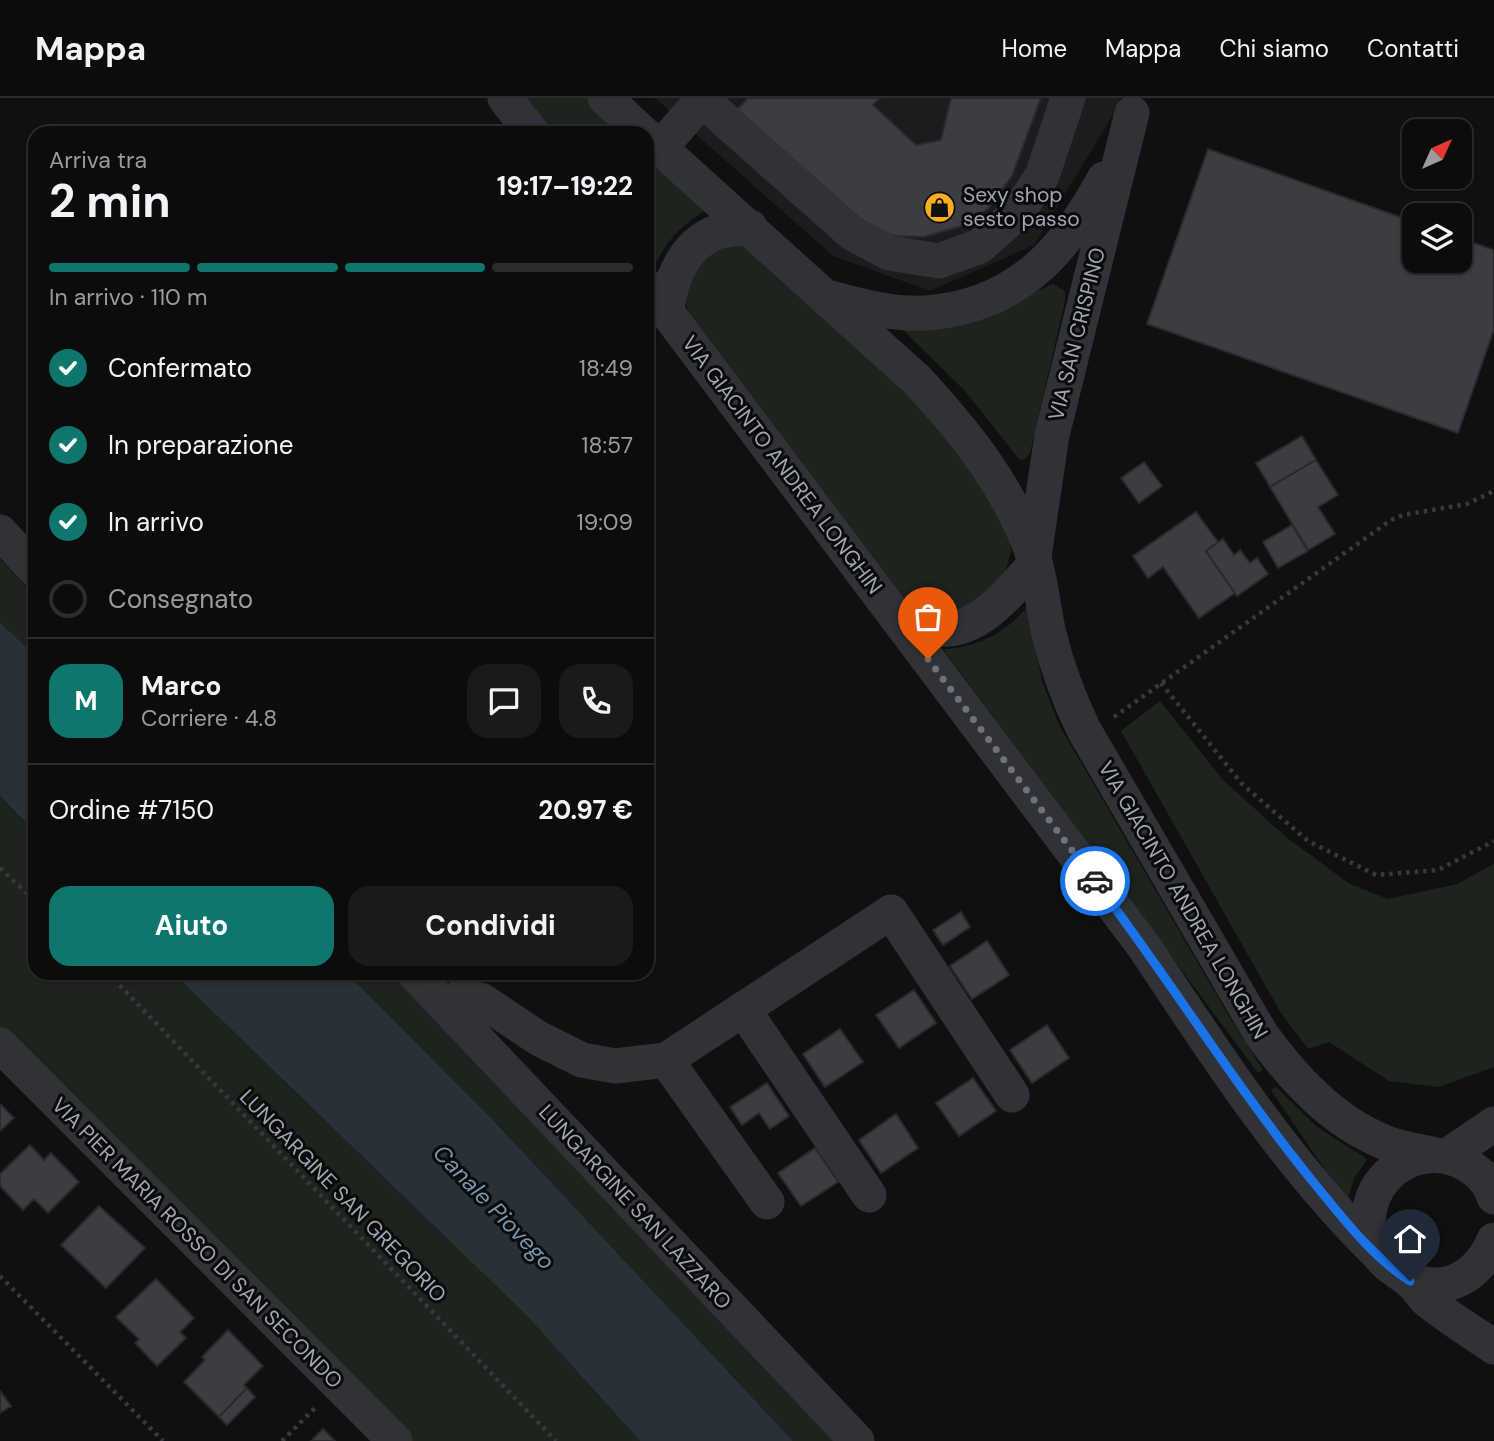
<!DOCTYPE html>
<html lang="it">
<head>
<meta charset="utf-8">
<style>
  :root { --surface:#0c0c0d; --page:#1a1a1b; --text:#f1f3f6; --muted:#9a9b9d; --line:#2c2c2e; --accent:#0f766e }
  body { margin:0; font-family:"DM Sans",sans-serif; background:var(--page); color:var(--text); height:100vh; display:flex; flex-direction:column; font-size:26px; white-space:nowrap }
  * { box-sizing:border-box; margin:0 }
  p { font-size:23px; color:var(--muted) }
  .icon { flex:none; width:38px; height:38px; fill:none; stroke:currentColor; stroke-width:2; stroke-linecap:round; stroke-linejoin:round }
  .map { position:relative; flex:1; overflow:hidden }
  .panel { position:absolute; left:28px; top:28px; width:626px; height:854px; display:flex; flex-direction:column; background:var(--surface); border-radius:21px; box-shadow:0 2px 5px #0004,0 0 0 2px var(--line) }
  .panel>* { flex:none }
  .needle { width:46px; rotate:45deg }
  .tools { position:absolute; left:1402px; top:21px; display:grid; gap:14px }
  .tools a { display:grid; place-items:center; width:70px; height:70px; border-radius:14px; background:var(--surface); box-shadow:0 2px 5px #0004,0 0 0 2px var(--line); font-size:35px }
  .pin { position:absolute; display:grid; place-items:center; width:60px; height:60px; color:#fff; margin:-72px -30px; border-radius:50% 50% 50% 0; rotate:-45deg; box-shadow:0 0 7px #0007 }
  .pin .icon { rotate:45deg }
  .courier { position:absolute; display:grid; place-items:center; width:70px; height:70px; margin:-35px; border:5px solid #1a73e8; border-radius:50%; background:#fff; color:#222; box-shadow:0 2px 9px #0007 }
  .overview em { font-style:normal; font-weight:700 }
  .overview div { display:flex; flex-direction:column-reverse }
  .overview { display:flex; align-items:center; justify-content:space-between; height:119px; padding:0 21px }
  h1 { font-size:46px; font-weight:700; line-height:52px }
  .bar { display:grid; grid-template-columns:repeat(4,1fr); gap:10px 7px; align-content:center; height:84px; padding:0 21px }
  .bar i { height:9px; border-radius:5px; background:var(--line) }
  .bar .active { background:var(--accent) }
  .bar p { grid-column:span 4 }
  .line { display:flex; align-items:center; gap:18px; padding:0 21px; border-top:2px solid var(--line) }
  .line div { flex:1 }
  .round { display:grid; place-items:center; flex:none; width:74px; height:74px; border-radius:21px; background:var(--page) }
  ol { padding:0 21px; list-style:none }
  li { display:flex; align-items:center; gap:21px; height:77px }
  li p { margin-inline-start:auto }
  li .icon { padding:7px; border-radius:50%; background:var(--accent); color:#fff; stroke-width:4 }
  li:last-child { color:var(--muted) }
  li i { width:38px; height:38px; border:4px solid var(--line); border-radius:50% }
  .cta { display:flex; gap:14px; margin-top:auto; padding:14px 21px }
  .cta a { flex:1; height:80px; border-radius:21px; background:var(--accent); color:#fff; font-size:28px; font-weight:700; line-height:80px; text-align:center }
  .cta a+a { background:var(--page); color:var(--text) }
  header { display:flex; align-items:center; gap:42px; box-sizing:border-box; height:98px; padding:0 35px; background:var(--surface); border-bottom:2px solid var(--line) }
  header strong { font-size:33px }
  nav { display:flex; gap:38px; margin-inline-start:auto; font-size:24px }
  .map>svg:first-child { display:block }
  .built { fill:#1c1c1e }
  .green { fill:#1c241d }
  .water { fill:#283137 }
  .building { fill:#3c3d42; stroke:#2a2a2e; stroke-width:2 }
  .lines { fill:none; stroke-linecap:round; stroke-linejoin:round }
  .path { stroke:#37393e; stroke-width:4.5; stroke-dasharray:3.5 5; stroke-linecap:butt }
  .minor { stroke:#313237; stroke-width:35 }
  .done { stroke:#6e727a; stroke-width:7; stroke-dasharray:0 12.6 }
  .route { stroke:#1a73e8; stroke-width:9 }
  .labels { text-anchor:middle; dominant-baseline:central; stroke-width:6; stroke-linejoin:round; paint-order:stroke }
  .poi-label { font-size:21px; fill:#a0a6b3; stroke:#0b0b0c; text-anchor:start }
  .street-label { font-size:21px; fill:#a0a6b3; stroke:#0b0b0c }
  .water-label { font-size:23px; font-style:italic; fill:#7596b0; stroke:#0b0b0c }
</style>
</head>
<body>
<header>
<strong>Mappa</strong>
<nav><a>Home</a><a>Mappa</a><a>Chi siamo</a><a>Contatti</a></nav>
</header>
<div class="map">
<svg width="1494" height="1343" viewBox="0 0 1494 1343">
  <rect width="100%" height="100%" fill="#101011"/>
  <polygon class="built" points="655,0 1120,0 1116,12 1034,147 930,193 833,158"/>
  <g class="green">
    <polygon points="525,0 591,0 630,35 551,35"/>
    <path d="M648,51L713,109C684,123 666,142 653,171L648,164Z"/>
    <path d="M746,147L956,341L1010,437L1011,453L1003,482L969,512L936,516L905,505L692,223C677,187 690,178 713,151Z"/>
    <polygon points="1053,186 1065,193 1065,203 1030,355 1024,362 1019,361 965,293 898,227 1032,195"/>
    <polygon points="0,461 35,498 35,558 0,524"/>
    <path d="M1027,509L1042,583L1059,627L1230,920L1263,972L1258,975L943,551C978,549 1004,536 1027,509Z"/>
    <polygon points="1160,603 1223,682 1286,739 1350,786 1388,801 1457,786 1494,766 1494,969 1439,989 1389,983 1329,944 1308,951 1281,915 1121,633"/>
    <polygon points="0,698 35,734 35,875 173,875 527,1218 640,1343 392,1343 0,958"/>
    <polygon points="347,875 397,875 842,1343 793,1343 493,1022"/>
    <polygon points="1276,989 1317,1029 1367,1061 1354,1081 1347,1104 1271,992"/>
  </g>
  <g class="water">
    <polygon points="0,524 35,558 35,734 0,698"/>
    <polygon points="173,875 347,875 493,1022 793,1343 640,1343 527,1218"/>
  </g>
  <g class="building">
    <polygon points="748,0 880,0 873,7 916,47 941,42 951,0 1041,0 1012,78 988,111 959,129 923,139 895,138 858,127 734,15"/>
    <polygon points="1208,51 1414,124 1414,163 1460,163 1460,140 1494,152 1494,231 1458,335 1147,226"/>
    <polygon points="1302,338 1316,362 1270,389 1256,365"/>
    <polygon points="1316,362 1338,397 1318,409 1335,436 1308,452 1270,389"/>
    <polygon points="1144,364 1162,388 1139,405 1121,380"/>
    <polygon points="1196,414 1218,444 1206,453 1235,495 1199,520 1163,469 1148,480 1133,458"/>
    <polygon points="1292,427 1308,453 1278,470 1263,444"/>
    <polygon points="1223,441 1234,457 1240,452 1250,465 1257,460 1268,476 1237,498 1206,453"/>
    <polygon points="961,814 970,829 943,847 933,832"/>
    <polygon points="987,843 1009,877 972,901 950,868"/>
    <polygon points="914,892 936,925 899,950 876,917"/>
    <polygon points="1047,927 1069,960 1032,985 1010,952"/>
    <polygon points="840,931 863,964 825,989 803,956"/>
    <polygon points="973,980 996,1013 959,1038 936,1005"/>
    <polygon points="767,985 789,1018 770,1031 759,1015 742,1027 730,1009"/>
    <polygon points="0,1006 14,1020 0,1033"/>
    <polygon points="896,1016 918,1050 881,1075 859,1042"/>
    <polygon points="30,1047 44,1062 51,1055 79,1084 48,1115 34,1101 23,1112 0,1088 0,1076"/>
    <polygon points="815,1050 838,1084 801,1108 778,1075"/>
    <polygon points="99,1108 145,1150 106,1190 61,1147"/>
    <polygon points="156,1181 194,1220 180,1234 186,1240 157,1268 135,1245 139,1241 116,1219"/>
    <polygon points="228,1232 263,1268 244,1287 247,1290 219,1319 184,1284 205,1262 202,1259"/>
    <polygon points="247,1290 255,1299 227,1327 219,1319"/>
    <polygon points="0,1293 11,1308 0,1315"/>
    <polygon points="323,1331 335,1343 311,1343"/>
  </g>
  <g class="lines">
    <g class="path">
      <polyline points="1161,585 1242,686 1308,743 1376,777 1438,772 1494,743"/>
      <polyline points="1114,619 1391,422 1403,417 1467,406 1494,393"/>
      <polyline points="0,770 35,803"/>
      <polyline points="108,875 556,1343"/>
      <polyline points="0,1178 163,1343"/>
      <polyline points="282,1343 315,1310"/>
    </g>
    <g class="minor">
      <polyline points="505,0 532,35"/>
      <polyline points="605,0 643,35"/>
      <polyline points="700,0 852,135 889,155 939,163 980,148 1018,114 1042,78 1068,0"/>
      <path d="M648,39L918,283C965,334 1010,390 1033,457C1041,482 1043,510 1049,536C1057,569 1069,601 1084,632L1261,936C1293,980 1332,1023 1384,1044C1398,1050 1416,1053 1432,1056"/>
      <polyline points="660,50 702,2"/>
      <path d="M648,189L1145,850C1215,956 1287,1067 1378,1156"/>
      <path d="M830,200C861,208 893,217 925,215C1015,209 1064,155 1104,81"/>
      <path d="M667,215C669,183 684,146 717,134C726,131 739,131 750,129"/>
      <polyline points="0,434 35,472"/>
      <polyline points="1034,458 1052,337 1132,15"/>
      <path d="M897,520C907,523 918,528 928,530C976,540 1007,496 1035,466"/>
      <polyline points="414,875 857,1343"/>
      <polyline points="443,906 459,900 481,902 538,940 582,962 615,968 666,962 891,814 1012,997"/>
      <polyline points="743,911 869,1097"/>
      <polyline points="0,947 395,1343"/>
      <polyline points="666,962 767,1104"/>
      <polyline points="1447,1058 1494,1026"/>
      <path d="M1494,1099C1491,1089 1484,1079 1476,1073C1419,1027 1342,1092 1378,1155C1386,1169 1399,1173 1410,1183C1417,1188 1421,1197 1428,1203C1449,1220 1472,1234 1494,1249"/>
      <path d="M1411,1183C1419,1184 1430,1188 1439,1187C1465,1185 1485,1165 1494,1142"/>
    </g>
  </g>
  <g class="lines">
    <polyline class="done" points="928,561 1095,783"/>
    <path class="route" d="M1095,783C1170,882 1235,988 1314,1085C1342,1119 1372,1159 1410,1183"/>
  </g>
  <defs>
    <symbol id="shop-disc" viewBox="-11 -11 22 22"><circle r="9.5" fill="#f8ac21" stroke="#0b0b0c"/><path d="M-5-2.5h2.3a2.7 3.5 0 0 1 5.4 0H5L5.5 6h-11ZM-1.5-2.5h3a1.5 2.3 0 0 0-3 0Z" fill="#111"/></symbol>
  </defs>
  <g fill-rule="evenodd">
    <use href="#shop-disc" x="922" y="92" width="35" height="35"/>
  </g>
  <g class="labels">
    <g class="poi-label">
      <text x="963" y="97">Sexy shop<tspan x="963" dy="24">sesto passo</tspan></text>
    </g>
    <g class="street-label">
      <text transform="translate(1077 236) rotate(-76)">VIA SAN CRISPINO</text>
      <text transform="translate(782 367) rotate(53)">VIA GIACINTO ANDREA LONGHIN</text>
      <text transform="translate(1183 802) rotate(60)">VIA GIACINTO ANDREA LONGHIN</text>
      <text transform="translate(343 1098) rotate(46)">LUNGARGINE SAN GREGORIO</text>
      <text transform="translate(635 1109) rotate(47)">LUNGARGINE SAN LAZZARO</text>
      <text transform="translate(197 1145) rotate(45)">VIA PIER MARIA ROSSO DI SAN SECONDO</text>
    </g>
    <g class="water-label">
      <text transform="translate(494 1109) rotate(46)">Canale Piovego</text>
    </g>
  </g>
</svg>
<div class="tools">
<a><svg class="needle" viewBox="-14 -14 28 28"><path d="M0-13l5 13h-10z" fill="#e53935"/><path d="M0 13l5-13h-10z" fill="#9a9b9d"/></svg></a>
<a><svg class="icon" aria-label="layers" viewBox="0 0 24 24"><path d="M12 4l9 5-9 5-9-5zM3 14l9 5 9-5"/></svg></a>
</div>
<div class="pin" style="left:928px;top:561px;background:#ea580c"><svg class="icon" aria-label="bag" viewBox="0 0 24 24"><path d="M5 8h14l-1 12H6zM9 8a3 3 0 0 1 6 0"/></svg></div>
<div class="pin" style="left:1410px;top:1183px;background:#1f2937"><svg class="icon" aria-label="home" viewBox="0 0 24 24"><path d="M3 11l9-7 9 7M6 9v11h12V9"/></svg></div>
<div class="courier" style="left:1095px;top:783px"><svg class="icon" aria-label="car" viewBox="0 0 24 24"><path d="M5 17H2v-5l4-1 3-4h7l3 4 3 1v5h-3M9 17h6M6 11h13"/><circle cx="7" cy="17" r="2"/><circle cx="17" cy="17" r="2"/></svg></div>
<section class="panel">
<div class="overview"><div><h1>2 min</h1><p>Arriva tra</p></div><em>19:17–19:22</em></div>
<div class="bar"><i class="active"></i><i class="active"></i><i class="active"></i><i></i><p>In arrivo · 110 m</p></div>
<ol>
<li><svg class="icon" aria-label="check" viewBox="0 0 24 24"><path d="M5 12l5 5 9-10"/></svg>Confermato<p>18:49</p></li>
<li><svg class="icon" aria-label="check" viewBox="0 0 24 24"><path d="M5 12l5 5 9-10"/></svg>In preparazione<p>18:57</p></li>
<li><svg class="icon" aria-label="check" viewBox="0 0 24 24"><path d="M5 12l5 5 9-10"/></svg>In arrivo<p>19:09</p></li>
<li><i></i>Consegnato</li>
</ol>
<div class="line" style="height:126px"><b class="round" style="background:var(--accent);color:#fff">M</b><div><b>Marco</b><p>Corriere · 4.8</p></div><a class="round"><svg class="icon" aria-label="chat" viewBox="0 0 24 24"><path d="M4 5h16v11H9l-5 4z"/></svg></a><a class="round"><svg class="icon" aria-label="phone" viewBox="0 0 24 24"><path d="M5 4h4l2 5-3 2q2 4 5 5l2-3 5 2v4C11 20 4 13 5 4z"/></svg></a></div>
<div class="line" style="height:91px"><div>Ordine #7150</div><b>20.97 €</b></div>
<div class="cta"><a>Aiuto</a><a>Condividi</a></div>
</section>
</div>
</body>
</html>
